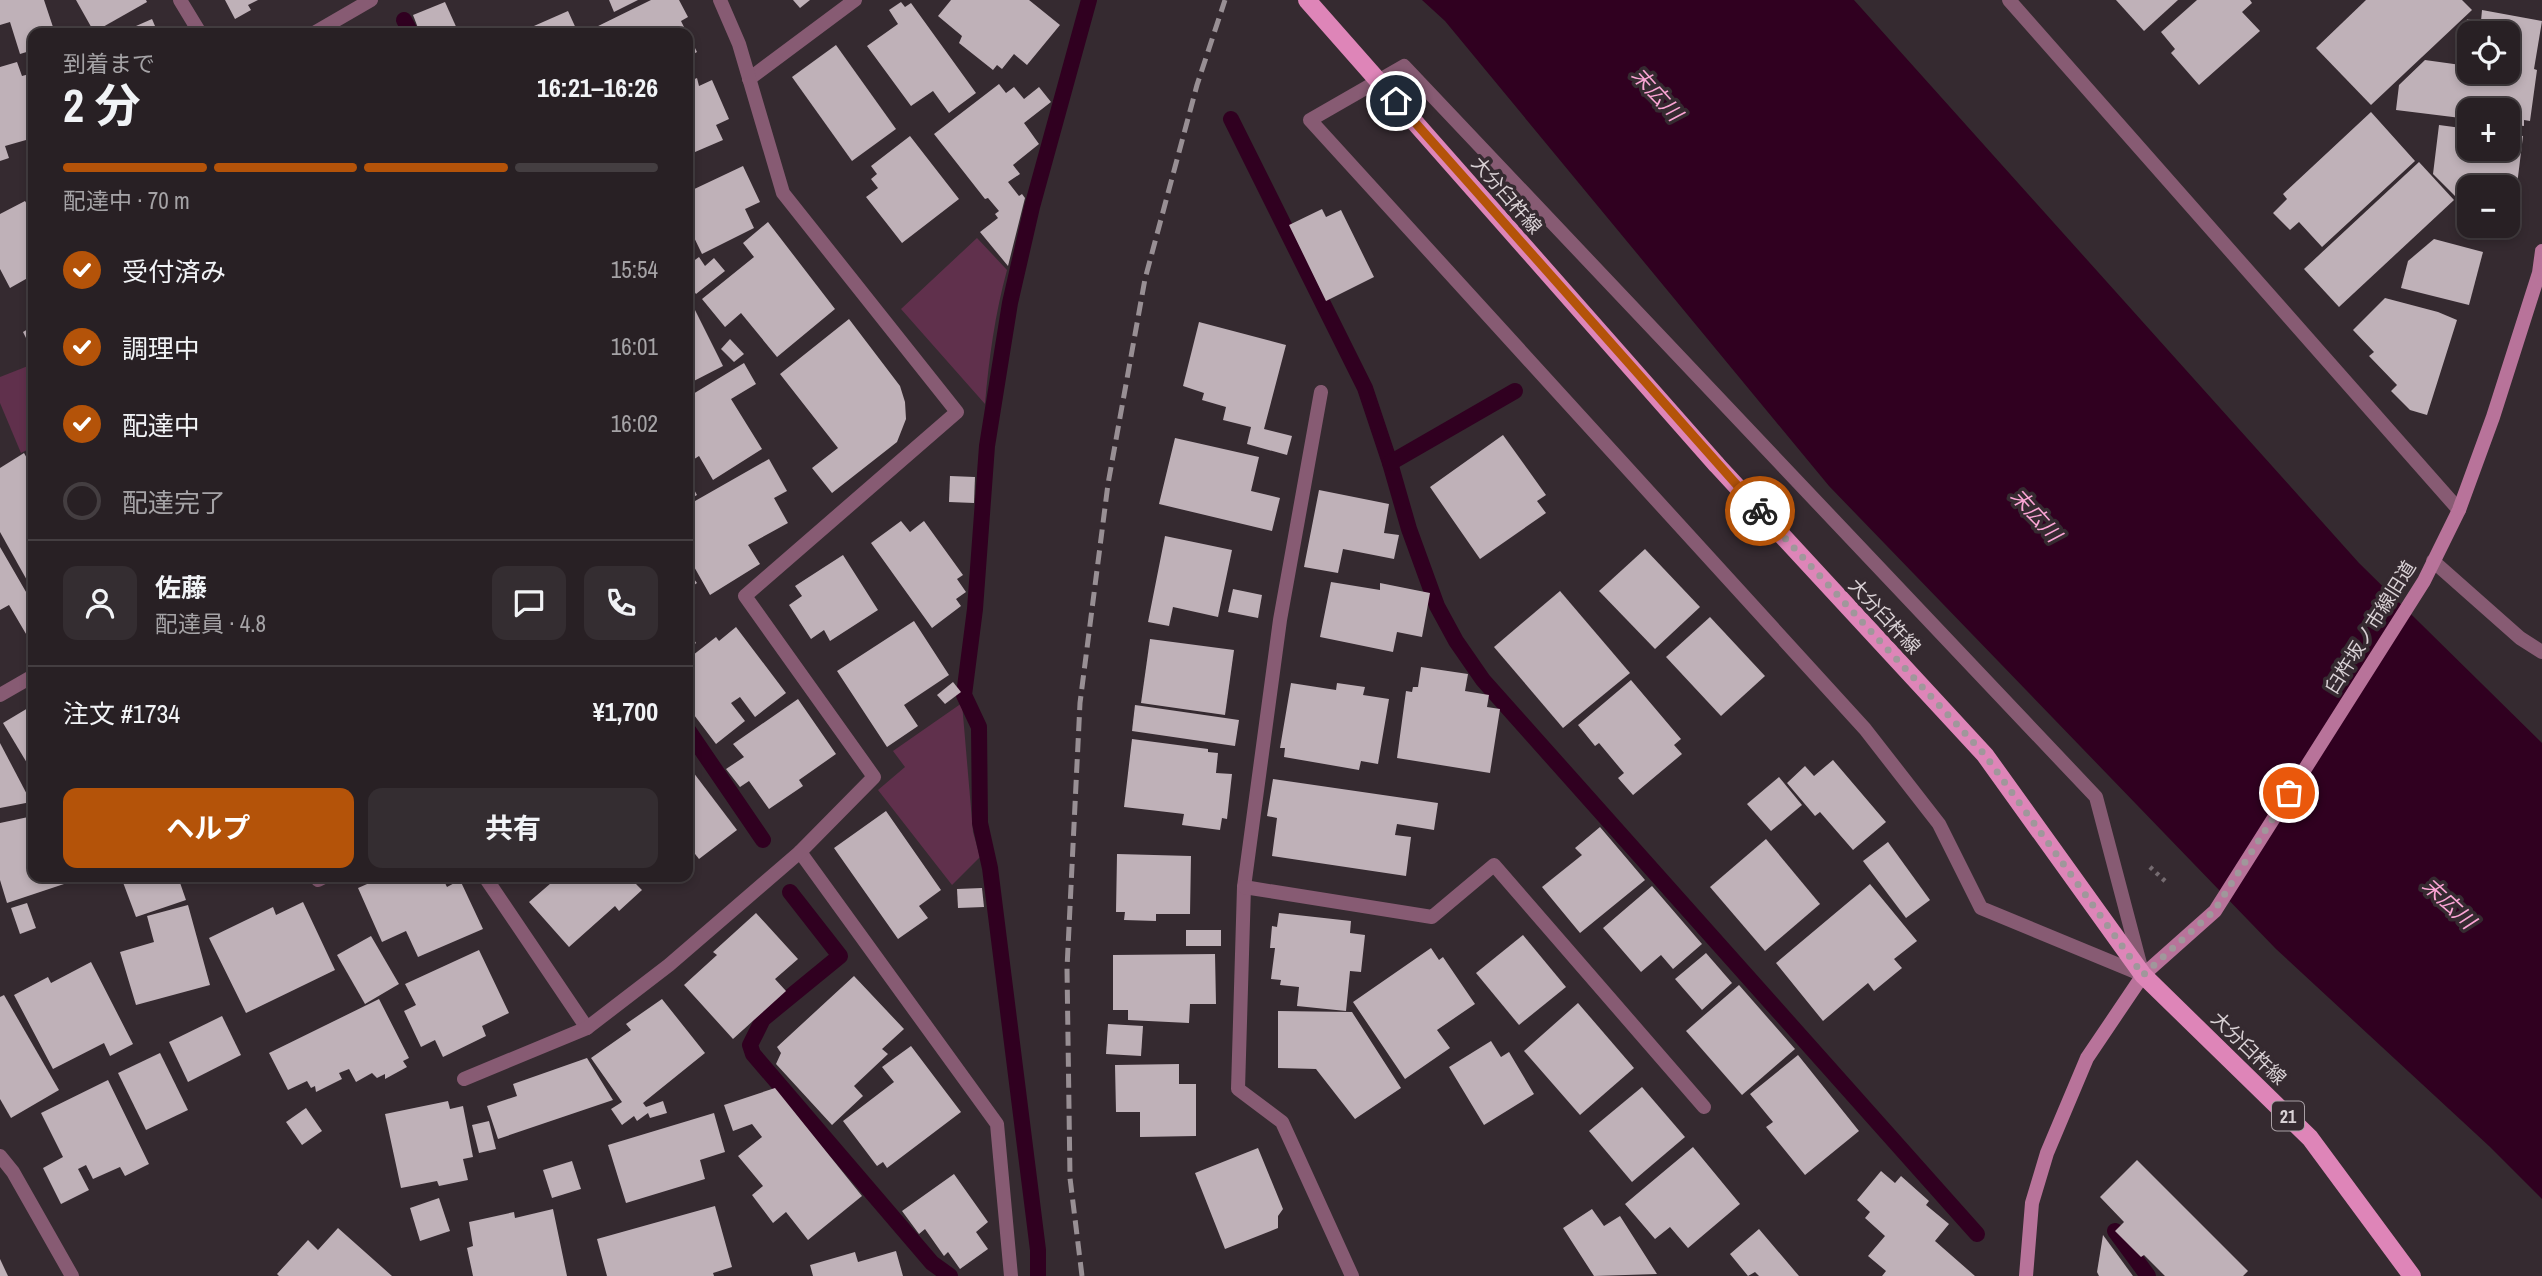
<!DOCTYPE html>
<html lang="ja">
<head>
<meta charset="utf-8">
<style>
  :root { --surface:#282024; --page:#342d31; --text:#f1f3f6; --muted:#a5a3a6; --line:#443e41; --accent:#b45309 }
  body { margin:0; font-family:"Archivo Narrow","Noto Sans JP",sans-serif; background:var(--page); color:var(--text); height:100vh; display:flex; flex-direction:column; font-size:26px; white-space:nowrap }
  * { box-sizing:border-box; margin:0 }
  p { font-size:23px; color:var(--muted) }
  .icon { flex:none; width:38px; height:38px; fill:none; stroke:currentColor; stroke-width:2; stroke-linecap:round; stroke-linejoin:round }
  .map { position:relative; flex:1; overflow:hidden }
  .side { position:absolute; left:28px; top:28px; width:665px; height:854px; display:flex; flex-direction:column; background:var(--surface); border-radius:14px; box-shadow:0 4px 10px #0003,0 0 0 2px var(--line) }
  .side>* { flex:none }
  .buttons { position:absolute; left:2457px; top:21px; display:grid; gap:14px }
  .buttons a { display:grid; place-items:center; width:63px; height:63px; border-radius:14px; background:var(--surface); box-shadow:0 4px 10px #0003,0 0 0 2px var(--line); font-size:35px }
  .pin { position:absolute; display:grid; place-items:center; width:60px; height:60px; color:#fff; margin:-30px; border:4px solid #fff; border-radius:50%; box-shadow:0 2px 7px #0007 }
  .courier { position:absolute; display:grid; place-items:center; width:70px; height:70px; margin:-35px; border:5px solid #b45309; border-radius:50%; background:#fff; color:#222; box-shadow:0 2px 9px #0007 }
  .summary em { font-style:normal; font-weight:700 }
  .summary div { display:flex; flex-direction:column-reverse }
  .summary { display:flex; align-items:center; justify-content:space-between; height:119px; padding:0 35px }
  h1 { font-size:46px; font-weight:700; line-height:52px }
  .bar { display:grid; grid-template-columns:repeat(4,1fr); gap:10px 7px; align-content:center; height:84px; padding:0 35px }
  .bar i { height:9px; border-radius:5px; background:var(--line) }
  .bar .active { background:var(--accent) }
  .bar p { grid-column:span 4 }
  .line { display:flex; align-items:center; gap:18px; padding:0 35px; border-top:2px solid var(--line) }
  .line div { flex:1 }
  .round { display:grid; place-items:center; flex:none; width:74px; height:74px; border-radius:14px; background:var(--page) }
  ol { padding:0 35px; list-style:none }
  li { display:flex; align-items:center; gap:21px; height:77px }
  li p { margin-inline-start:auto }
  li .icon { padding:7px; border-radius:50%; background:var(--accent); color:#fff; stroke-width:4 }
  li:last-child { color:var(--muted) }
  li i { width:38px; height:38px; border:4px solid var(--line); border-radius:50% }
  .primary-button { display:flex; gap:14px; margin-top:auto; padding:14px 35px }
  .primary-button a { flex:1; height:80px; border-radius:14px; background:var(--accent); color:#fff; font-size:28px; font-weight:700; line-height:80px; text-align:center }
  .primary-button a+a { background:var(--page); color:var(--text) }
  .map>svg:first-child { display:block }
  .green { fill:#60304c }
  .water { fill:#300020 }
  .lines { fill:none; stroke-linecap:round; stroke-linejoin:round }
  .stream { stroke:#300020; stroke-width:16 }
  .building { fill:#bfb1b8; fill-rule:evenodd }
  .path { stroke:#756b70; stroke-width:4.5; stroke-dasharray:3.5 5; stroke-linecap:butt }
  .street { stroke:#875b73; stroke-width:14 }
  .secondary { stroke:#b8739a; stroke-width:14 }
  .primary { stroke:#de85b8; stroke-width:18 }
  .rail { stroke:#988f94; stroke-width:5; stroke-dasharray:14 7; stroke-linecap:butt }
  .primary-bridge { stroke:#de85b8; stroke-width:18 }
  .done { stroke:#a0979b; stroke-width:7; stroke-dasharray:0 12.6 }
  .route { stroke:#b45309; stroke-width:9 }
  .labels { text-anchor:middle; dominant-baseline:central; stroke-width:7; stroke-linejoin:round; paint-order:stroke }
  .shield { fill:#352a30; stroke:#a89fa4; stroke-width:2 }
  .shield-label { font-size:18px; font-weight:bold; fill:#d9d1d5 }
  .street-label { font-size:19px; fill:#d9d1d5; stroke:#352a30 }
  .water-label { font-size:21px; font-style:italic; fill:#fba5d5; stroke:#352a30 }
</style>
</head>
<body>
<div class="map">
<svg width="2542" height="1276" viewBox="0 0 2542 1276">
  <rect width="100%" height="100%" fill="#352a30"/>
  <g class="green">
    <path d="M977,238L1007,270C995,314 989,358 985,404L901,309Z"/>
    <polygon points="33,364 33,447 21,453 0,403 0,377"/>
    <polygon points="962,703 973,832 980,857 952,885 878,790 905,767 893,751"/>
  </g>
  <polygon class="water" points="1422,0 1854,0 2359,563 2542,743 2542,1199 2489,1146 2276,949 1829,486 1445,21"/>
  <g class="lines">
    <g class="stream">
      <polyline points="404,20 411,33"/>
      <polyline points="1231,119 1365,388 1390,463 1409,529 1437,606 1456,641 1483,680 1977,1234"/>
      <polyline points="1390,463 1515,391"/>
      <polyline points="688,730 763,840"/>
      <polyline points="790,892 840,956 763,1019 750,1045 753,1054 932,1263 950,1276"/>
      <polyline points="2115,1231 2148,1276"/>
      <polyline points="1038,1276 1038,1250 990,868 980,823 979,727 964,695 975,609 987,446 1010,303 1032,207 1089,0"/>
    </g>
  </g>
  <g class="building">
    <polygon points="0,0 44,0 55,33 33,33 33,50 20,54 10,22 0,25"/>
    <polygon points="76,0 146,0 147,2 94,32"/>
    <polygon points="225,0 258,0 248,5 251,10 235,19"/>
    <polygon points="609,0 638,0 614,12"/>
    <polygon points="651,0 679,0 688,17 681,21 687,33 592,33 590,30"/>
    <polygon points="793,0 810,0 800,8"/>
    <polygon points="951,0 1029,0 1060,25 1027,65 1014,54 1002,69 997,65 993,70 959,43 962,36 938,16"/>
    <polygon points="2116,0 2178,0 2144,31"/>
    <polygon points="2197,0 2250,0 2252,3 2242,12 2260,31 2199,85 2171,53 2175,49 2161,32"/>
    <polygon points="2366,0 2462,0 2472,10 2371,105 2316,48"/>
    <polygon points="445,2 458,31 453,33 420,33 413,15"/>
    <polygon points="901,2 905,7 911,3 976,93 949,113 933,91 911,106 867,46 898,24 889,10"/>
    <path d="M2482,10L2542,21L2534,69L2537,70L2530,121L2524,120V126L2508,124V110H2469V119L2396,110L2399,85L2425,60L2461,65L2467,19L2481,21ZM2469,33H2508V72H2469Z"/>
    <polygon points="568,11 578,33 518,33"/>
    <polygon points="152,19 158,33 120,33"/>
    <polygon points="688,34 697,52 688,57"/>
    <polygon points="836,45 896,129 852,161 792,77"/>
    <polygon points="17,62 22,76 33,73 33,138 5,146 9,158 0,161 0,67"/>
    <polygon points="697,78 699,86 712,80 729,119 716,125 723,140 688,155 688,82"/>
    <polygon points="999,84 1006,93 1014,87 1024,99 1039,87 1051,102 1024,123 1039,144 1013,165 1020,174 1008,182 1019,196 1022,194 1025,198 1008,266 980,232 998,218 995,214 999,211 988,198 985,199 934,134"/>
    <polygon points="2371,112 2415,161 2322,247 2299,222 2290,230 2273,213 2287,199 2283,194"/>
    <polygon points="2439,125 2469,129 2469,149 2508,149 2508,134 2523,136 2512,226 2508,224 2508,187 2469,187 2469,210 2433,174"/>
    <polygon points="910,136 959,199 902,243 866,197 878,188 871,179 877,174 871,166"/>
    <polygon points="2419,162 2454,200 2339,307 2304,269"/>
    <polygon points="743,166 760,202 745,209 754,228 702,254 688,225 688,192"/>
    <polygon points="25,201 31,211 33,210 33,275 10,288 0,269 0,214"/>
    <polygon points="1322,209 1326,217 1341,210 1374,277 1326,301 1289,225"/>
    <polygon points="768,222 835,309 777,357 741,313 725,327 702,299 754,257 743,243"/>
    <polygon points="2434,239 2483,252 2469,305 2401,288 2408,261"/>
    <polygon points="699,257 705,266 714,258 725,271 696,294 688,283 688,265"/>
    <polygon points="688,296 723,366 688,384"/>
    <polygon points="2385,298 2438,312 2457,320 2427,415 2410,410 2391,391 2397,385 2369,356 2374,352 2353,330"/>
    <polygon points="849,319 900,386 905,402 906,419 897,442 832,493 812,468 838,448 780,374"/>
    <polygon points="1199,322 1286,345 1264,429 1292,436 1287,455 1247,444 1251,427 1223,420 1226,407 1202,400 1204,393 1183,386"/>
    <polygon points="33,326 33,352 23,332"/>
    <polygon points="730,339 744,354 734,362 721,349"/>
    <polygon points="744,363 756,384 731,399 762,449 713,480 699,456 688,463 688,397"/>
    <polygon points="1503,435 1546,495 1537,501 1546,513 1480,559 1430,487"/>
    <polygon points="1175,438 1259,457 1251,491 1280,498 1272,531 1159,504"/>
    <polygon points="24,453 33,469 33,591 0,532 0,468"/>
    <polygon points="769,459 787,491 774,498 788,523 748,545 760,564 710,595 688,556 688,525 690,523 688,519 688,505"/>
    <polygon points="950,476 975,477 974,503 949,502"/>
    <polygon points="688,479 697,495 688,500"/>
    <polygon points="1319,490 1389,504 1384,533 1399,535 1394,559 1343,549 1338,573 1304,567"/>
    <polygon points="901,521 910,532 924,521 963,575 957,579 966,592 956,599 961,606 932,628 871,543"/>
    <polygon points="1165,536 1232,550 1218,617 1173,607 1169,626 1148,622"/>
    <polygon points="0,547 33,604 33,637 29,639 9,605 0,610"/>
    <polygon points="1645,549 1700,607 1655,649 1599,591"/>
    <polygon points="843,555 878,610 830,641 824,630 811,639 789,605 802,596 795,586"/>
    <polygon points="688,571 697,583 688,589"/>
    <polygon points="1331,582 1380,590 1380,583 1430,593 1422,637 1397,632 1393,652 1320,637"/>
    <polygon points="1233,589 1262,595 1258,618 1228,612"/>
    <polygon points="1560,591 1630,673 1563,728 1494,647"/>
    <polygon points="1710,617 1765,676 1721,716 1666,657"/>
    <polygon points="914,621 949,675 904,705 918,726 887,747 837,671"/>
    <polygon points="736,627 786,693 755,717 740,697 731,703 745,721 716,744 688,707 688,659 716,637 719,641"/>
    <polygon points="688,631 696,643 688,649"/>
    <polygon points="1150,639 1234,650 1225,715 1141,703"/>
    <polygon points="1421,667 1468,674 1465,691 1489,695 1487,707 1500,709 1490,773 1397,758 1406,691 1412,692 1413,687 1418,687"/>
    <polygon points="1631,680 1681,739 1674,745 1682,754 1633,795 1618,778 1624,773 1599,743 1595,746 1578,725"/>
    <polygon points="953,682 961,692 945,704 937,695"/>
    <polygon points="1291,683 1336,690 1337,683 1365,687 1363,695 1389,699 1378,764 1361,761 1359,770 1284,757 1285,748 1280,748"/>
    <polygon points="798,699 836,754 799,780 803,786 769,809 749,781 740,787 726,769 744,757 733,744"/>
    <polygon points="33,705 33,773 3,723"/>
    <polygon points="1135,705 1239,720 1235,746 1132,731"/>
    <polygon points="1132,739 1208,749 1208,752 1218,753 1216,773 1232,774 1227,819 1222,818 1220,830 1182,825 1184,814 1124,807"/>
    <polygon points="0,743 31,802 0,808"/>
    <polygon points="1833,760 1886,822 1853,850 1820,812 1815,816 1787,783 1805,766 1814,776"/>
    <polygon points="690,768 737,830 699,859 688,845 688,770"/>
    <polygon points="1779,777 1802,805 1771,831 1747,804"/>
    <polygon points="1273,779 1438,803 1434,830 1397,824 1395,835 1411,837 1406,876 1272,856 1277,818 1267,816"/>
    <polygon points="886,811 941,890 919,906 928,918 898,939 834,848"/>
    <polygon points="33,816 33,877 68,877 70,882 7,903 0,880 0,823"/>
    <polygon points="1600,827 1645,880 1580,933 1542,887 1582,855 1575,848"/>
    <polygon points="1766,839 1820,904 1765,951 1710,887"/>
    <polygon points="1888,842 1930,900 1906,918 1863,861"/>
    <polygon points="1117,854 1191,856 1190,914 1156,914 1156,921 1124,920 1125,912 1116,912"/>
    <polygon points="121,877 178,877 186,900 136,917"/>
    <polygon points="383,877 442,877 447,887 460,880 483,929 418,957 406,931 382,942 358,888"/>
    <polygon points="558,877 644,877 636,884 642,890 619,911 615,906 569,947 529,902"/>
    <polygon points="1870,884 1917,941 1894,959 1902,968 1874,991 1868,983 1823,1021 1776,963"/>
    <polygon points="1652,886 1702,944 1673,969 1661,955 1641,972 1603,928"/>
    <polygon points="982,888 984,907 958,908 957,889"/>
    <polygon points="303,902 335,970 246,1013 209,938 273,907 276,915"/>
    <polygon points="27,903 36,928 20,934 11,908"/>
    <polygon points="188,905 210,985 136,1005 120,952 154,942 147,916"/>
    <polygon points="756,913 798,959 775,979 786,991 733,1039 684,985 717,955 713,952"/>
    <polygon points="1279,913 1351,921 1350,933 1365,935 1361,972 1350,971 1346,1011 1297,1006 1299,987 1280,985 1281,980 1271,979 1275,948 1270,948 1272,926 1277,927"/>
    <rect x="1186" y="930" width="35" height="16"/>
    <polygon points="1523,935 1566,987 1519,1025 1476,973"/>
    <polygon points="371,936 399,984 365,1004 337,955"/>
    <polygon points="1431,948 1439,960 1443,957 1475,1004 1437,1030 1450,1048 1405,1079 1353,1002"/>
    <polygon points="479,950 509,1013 482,1026 486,1036 443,1057 435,1040 421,1047 404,1011 416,1005 405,984"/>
    <polygon points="1706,953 1732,983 1702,1010 1675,979"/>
    <polygon points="1215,954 1216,1004 1190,1004 1189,1023 1128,1020 1128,1010 1113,1010 1113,955"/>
    <polygon points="91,962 133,1044 110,1056 104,1043 53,1069 14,995 48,977 51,983"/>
    <polygon points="854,976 904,1029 882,1049 888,1054 854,1086 863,1096 832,1125 776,1064 781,1053 777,1047"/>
    <polygon points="1739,985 1795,1049 1742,1095 1686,1031"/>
    <polygon points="4,995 59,1090 11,1118 0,1099 0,997"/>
    <polygon points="379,999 409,1058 403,1061 407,1067 385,1079 385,1074 377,1078 372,1073 356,1082 349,1069 339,1073 342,1079 316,1092 315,1086 311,1088 307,1081 288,1090 269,1053"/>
    <polygon points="662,999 705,1053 643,1103 646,1107 663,1101 667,1113 650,1118 648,1113 637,1121 634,1116 622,1125 611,1109 622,1102 591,1058 631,1030 626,1024"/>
    <polygon points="1578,1003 1634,1068 1580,1115 1524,1051"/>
    <polygon points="1278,1011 1352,1012 1401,1088 1355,1119 1316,1069 1278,1068"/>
    <polygon points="222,1016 241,1055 188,1082 169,1042"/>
    <polygon points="1108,1024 1143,1026 1141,1056 1106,1054"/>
    <polygon points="1491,1041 1501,1057 1509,1052 1534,1094 1484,1125 1449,1067"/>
    <polygon points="911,1046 961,1112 887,1168 883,1162 877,1166 843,1121 894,1082 882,1067"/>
    <polygon points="160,1053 188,1110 146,1130 118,1073"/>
    <polygon points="1798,1055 1859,1131 1805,1175 1766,1127 1773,1122 1750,1094"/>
    <polygon points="587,1058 613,1100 498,1139 487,1106 517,1096 513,1084"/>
    <polygon points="1179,1064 1179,1084 1196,1084 1196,1136 1140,1137 1140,1112 1116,1112 1115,1065"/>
    <polygon points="108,1080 149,1164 125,1176 120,1167 93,1179 86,1165 78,1169 89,1190 61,1204 43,1168 63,1157 41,1113"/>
    <polygon points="1642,1087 1685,1137 1632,1182 1589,1131"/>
    <polygon points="775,1088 862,1196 808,1240 786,1212 773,1223 752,1195 763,1186 738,1156 762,1137 752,1124 733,1131 724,1105"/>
    <polygon points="448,1101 450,1109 463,1106 473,1157 463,1159 468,1180 439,1186 437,1181 401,1188 385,1114"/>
    <polygon points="306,1108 322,1131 302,1145 286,1122"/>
    <polygon points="714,1113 725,1152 700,1160 705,1179 626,1203 608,1145"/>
    <polygon points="489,1121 496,1149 479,1153 472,1125"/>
    <polygon points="1693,1147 1740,1204 1688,1248 1670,1227 1655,1239 1625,1204"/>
    <polygon points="1258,1148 1283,1209 1278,1216 1278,1228 1225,1249 1195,1173"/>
    <polygon points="2137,1160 2248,1271 2243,1276 2165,1276 2144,1255 2141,1257 2115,1231 2124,1222 2100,1197"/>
    <polygon points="572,1161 581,1189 552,1198 543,1170"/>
    <polygon points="1881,1171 1895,1183 1901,1176 1929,1201 1926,1205 1949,1224 1935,1241 1975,1276 1882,1276 1886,1271 1868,1256 1885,1236 1865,1218 1870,1212 1857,1200"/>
    <polygon points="954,1174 988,1222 976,1232 988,1249 960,1269 948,1252 944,1256 925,1229 919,1234 902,1211"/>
    <polygon points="439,1198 450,1231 420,1241 410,1208"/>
    <polygon points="715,1206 732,1267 713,1273 714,1276 607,1276 597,1239"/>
    <polygon points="553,1209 567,1276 473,1276 467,1248 473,1246 469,1222 514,1212 515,1218"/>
    <polygon points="1592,1209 1604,1226 1620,1216 1657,1274 1594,1276 1563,1228"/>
    <polygon points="338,1228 392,1276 279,1276 277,1274 308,1240 318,1250"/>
    <polygon points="1759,1229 1799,1276 1759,1276 1755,1272 1748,1276 1730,1254"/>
    <polygon points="2103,1235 2133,1276 2099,1276 2097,1272"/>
    <polygon points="896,1251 903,1276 813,1276 810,1265 855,1252 858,1262"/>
    <polygon points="0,1259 8,1276 0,1276"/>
  </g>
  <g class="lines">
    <polyline class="path" points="2150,867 2165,881"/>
    <g class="street">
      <polyline points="180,0 200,33"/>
      <polyline points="2009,0 2459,510"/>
      <polyline points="314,33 371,0"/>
      <polygon points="1404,66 2096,797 2143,975 1981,908 1939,824 1865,729 1310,120"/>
      <polyline points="749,79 855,0"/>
      <polyline points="1321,392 1280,620 1244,887 1238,1089 1282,1122 1352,1276"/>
      <polyline points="2433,561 2520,638 2542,652"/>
      <polyline points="0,695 33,676"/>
      <polyline points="800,852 997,1124 1011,1276"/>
      <polyline points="485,877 587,1028"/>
      <polyline points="318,880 324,877"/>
      <polyline points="1244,887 1432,917 1494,865 1704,1107"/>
      <polyline points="464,1079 587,1028 669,965 800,852 874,777 745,596 957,412 783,193 739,44 720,0"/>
      <polyline points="0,1156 13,1172 72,1276"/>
    </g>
    <polyline class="secondary" points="2026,1276 2032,1203 2047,1153 2087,1058 2143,975 2215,911 2424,581 2459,510 2493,417 2539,273 2542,251"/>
    <polyline class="primary" points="1716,464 1985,755 2143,975 2310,1138 2412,1276"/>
    <polyline class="rail" points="1082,1276 1070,1178 1067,968 1080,703 1108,484 1145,279 1197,85 1225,0"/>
    <polyline class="primary-bridge" points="1307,0 1716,464"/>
  </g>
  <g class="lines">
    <polyline class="done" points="1760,511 1985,755 2143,975 2214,911 2289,793"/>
    <polyline class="route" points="1396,101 1760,511"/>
  </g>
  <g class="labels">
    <rect class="shield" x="2272" y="1101.5" width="32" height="29" rx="5"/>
    <g class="shield-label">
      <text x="2288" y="1116">21</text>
    </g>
    <g class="street-label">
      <text transform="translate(1507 195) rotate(49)">大分臼杵線</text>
      <text transform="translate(1885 616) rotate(47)">大分臼杵線</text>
      <text transform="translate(2370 627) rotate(-58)">臼杵坂ノ市線旧道</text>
      <text transform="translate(2249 1048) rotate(44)">大分臼杵線</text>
    </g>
    <g class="water-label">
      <text transform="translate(1657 94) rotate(48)">末広川</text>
      <text transform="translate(2036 515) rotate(48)">末広川</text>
      <text transform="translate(2449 903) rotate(43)">末広川</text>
    </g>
  </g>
</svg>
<div class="buttons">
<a><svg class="icon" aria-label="locate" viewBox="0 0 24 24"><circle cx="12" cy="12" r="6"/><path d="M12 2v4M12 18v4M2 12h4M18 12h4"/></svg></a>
<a>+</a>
<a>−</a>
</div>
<div class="pin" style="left:2289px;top:793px;background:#ea580c"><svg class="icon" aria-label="bag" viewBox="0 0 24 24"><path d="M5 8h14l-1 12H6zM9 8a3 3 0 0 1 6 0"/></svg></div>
<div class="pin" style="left:1396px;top:101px;background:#1f2937"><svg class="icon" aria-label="home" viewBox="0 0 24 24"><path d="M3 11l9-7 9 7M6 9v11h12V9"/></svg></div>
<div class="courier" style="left:1760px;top:511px"><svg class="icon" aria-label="bike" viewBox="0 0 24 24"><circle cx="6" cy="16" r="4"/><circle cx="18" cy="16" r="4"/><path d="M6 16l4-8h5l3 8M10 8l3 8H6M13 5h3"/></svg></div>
<section class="side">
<div class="summary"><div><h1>2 分</h1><p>到着まで</p></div><em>16:21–16:26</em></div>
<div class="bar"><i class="active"></i><i class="active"></i><i class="active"></i><i></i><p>配達中 · 70 m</p></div>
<ol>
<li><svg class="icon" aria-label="check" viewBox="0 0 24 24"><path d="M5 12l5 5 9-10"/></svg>受付済み<p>15:54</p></li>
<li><svg class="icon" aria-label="check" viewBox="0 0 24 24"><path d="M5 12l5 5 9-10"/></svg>調理中<p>16:01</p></li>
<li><svg class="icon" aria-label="check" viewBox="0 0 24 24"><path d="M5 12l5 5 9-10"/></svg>配達中<p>16:02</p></li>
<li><i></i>配達完了</li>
</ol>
<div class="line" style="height:126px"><a class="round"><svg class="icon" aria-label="person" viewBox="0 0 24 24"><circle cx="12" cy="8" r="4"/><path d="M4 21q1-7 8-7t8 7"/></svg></a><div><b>佐藤</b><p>配達員 · 4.8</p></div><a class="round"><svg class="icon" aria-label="chat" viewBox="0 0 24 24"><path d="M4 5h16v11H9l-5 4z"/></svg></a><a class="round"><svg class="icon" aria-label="phone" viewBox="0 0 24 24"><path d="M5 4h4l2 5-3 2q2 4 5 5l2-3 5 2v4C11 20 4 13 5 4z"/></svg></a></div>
<div class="line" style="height:91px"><div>注文 #1734</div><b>¥1,700</b></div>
<div class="primary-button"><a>ヘルプ</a><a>共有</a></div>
</section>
</div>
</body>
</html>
